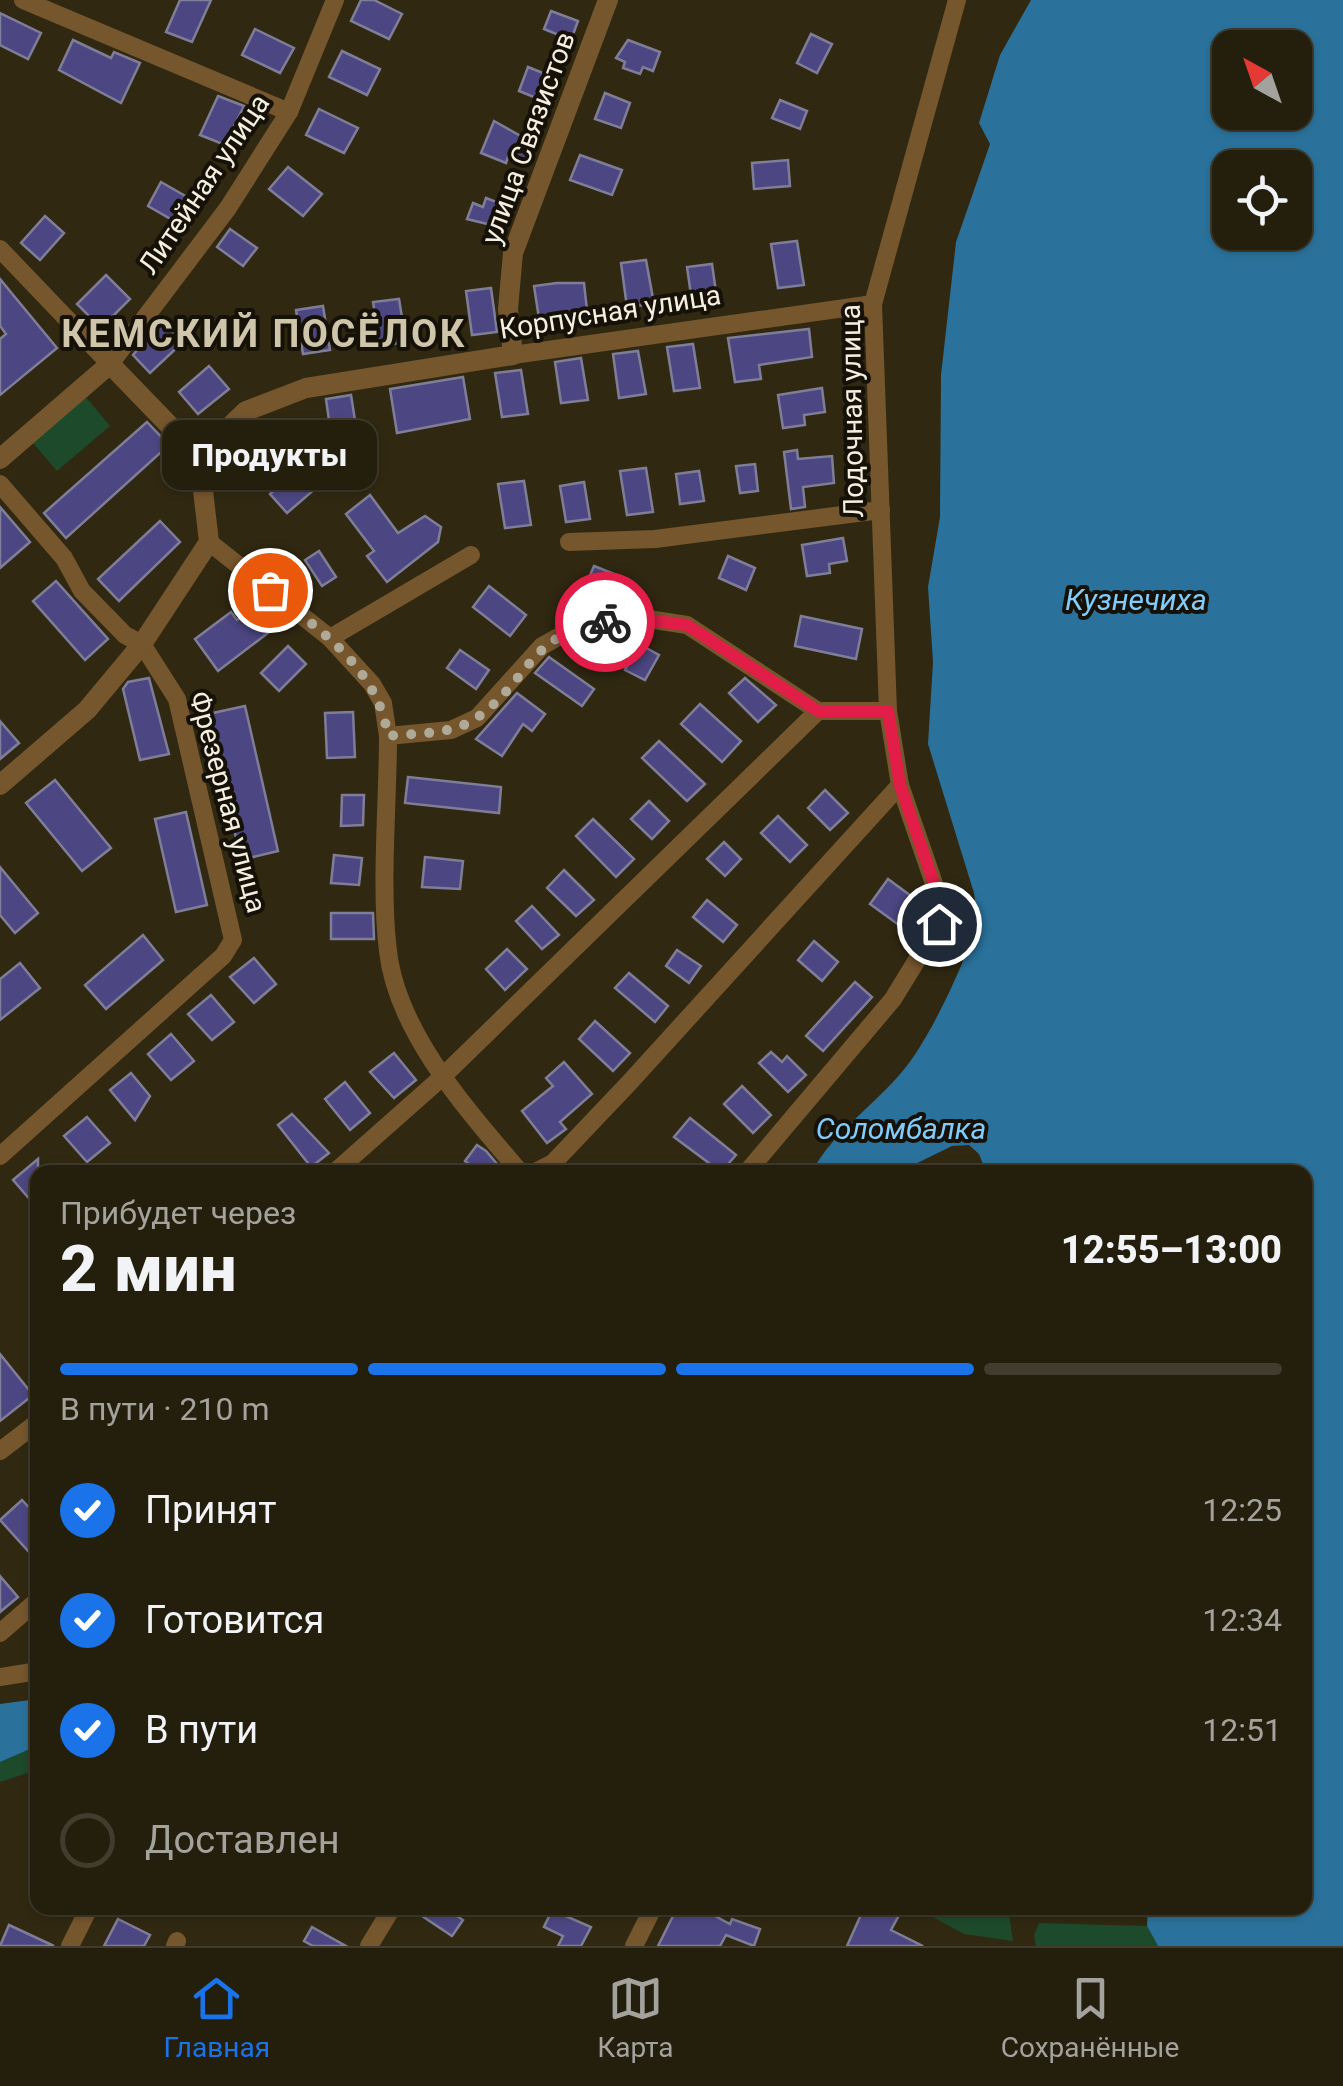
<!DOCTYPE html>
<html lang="ru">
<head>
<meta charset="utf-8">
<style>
  :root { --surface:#241e0d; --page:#2c2716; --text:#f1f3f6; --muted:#a3a29d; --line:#413c2e; --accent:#1a73e8 }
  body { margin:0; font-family:Roboto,sans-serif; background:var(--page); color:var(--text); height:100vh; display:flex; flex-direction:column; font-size:38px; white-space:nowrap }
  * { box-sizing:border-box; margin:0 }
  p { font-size:32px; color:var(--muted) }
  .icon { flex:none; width:55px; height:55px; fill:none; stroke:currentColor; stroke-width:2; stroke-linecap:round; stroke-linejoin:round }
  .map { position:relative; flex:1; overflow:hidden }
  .side { position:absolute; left:30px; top:1165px; width:1282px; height:750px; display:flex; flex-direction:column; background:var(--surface); border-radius:20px; box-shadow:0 2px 8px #0004,0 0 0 2px var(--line) }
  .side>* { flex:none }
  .needle { width:65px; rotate:320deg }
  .controls { position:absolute; left:1212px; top:30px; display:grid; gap:20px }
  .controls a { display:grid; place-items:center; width:100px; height:100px; border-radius:20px; background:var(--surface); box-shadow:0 2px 8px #0004,0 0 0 2px var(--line); font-size:50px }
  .pin { position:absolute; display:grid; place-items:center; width:85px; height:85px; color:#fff; margin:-42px; border:5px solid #fff; border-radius:50%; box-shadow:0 2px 10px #0007 }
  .courier { position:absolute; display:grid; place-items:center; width:100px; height:100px; margin:-50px; border:8px solid #e11d48; border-radius:50%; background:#fff; color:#222; box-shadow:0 2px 12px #0007 }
  .bubble { position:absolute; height:70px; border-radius:20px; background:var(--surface); box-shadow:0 2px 8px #0004,0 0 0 2px var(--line); font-size:32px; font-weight:800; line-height:70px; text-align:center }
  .overview em { font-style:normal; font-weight:800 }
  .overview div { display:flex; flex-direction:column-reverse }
  .overview { display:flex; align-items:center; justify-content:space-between; height:170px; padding:0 30px }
  h1 { font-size:65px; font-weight:800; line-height:75px }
  .bar { display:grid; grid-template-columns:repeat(4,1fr); gap:15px 10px; align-content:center; height:120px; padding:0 30px }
  .bar i { height:12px; border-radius:8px; background:var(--line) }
  .bar .current { background:var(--accent) }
  .bar p { grid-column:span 4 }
  ol { padding:0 30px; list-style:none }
  li { display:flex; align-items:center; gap:30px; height:110px }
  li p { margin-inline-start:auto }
  li .icon { padding:10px; border-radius:50%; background:var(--accent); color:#fff; stroke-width:4 }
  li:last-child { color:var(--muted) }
  li i { width:55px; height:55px; border:5px solid var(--line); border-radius:50% }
  .tab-bar { display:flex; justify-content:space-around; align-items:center; height:140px; border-top:2px solid var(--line); background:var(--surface); font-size:28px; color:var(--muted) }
  .tab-bar a { display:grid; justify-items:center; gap:5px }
  .tab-bar .current { color:var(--accent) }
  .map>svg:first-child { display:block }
  .green { fill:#1c4a2a }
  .water { fill:#2a729b; fill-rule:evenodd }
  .building { fill:#4c4782; stroke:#7e7e98; stroke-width:2.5 }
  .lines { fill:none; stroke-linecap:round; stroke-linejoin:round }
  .minor { stroke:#75562d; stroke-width:18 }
  .tertiary { stroke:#75562d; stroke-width:20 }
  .done { stroke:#afa998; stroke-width:10; stroke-dasharray:0 18 }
  .route { stroke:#e11d48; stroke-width:12 }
  .labels { text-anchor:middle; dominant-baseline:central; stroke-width:8; stroke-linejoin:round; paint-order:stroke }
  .street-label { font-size:28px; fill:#f4efe1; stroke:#151107 }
  .water-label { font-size:30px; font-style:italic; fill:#82ccfc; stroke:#151107 }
  .district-label { font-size:38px; font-weight:bold; letter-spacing:2.5px; fill:#cfc5aa; stroke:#151107 }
</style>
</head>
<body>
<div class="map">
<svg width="1343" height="1946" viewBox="0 0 1343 1946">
  <rect width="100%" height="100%" fill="#302811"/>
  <g class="green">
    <polygon points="85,396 110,426 57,471 32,442"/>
    <polygon points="37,1746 37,1770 0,1782 0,1762"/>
    <polygon points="928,1908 1008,1908 1013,1941 964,1934 929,1915"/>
    <polygon points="1039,1923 1147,1926 1158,1946 1036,1946 1034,1935"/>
  </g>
  <g class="water">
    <path d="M1031,0H1343V1946H1158L1147,1926L1148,1908H1305V1172H986L979,1154L969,1145L952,1146L899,1172H812C832,1131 887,1097 914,1056C932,1029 948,996 961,966C969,949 965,932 977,915L974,893L928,744L933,662L928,587L940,517L941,375L956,242L990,144L979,123L1000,55ZM1230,48H1295V112H1230ZM1230,168H1295V232H1230Z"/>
    <polygon points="37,1699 37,1746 0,1762 0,1704"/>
  </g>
  <g class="building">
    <polygon points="180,0 211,0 192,42 166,32"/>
    <polygon points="361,0 374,0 402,14 389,39 351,21"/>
    <polygon points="551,11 578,21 571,40 544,29"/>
    <polygon points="0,13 41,33 28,59 0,45"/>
    <polygon points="255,29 294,48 280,73 242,55"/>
    <polygon points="811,34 832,44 817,73 797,63"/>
    <polygon points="73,40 111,58 114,52 140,63 121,103 59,70"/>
    <polygon points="628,40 660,52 653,71 643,67 640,74 623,68 625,62 616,58"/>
    <polygon points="342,51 380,69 367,95 329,77"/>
    <polygon points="528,67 548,75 546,81 556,85 549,103 519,91"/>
    <polygon points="605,93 630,103 621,128 595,119"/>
    <polygon points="218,96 244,106 225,145 200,135"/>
    <polygon points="780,100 807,111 800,129 772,118"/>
    <polygon points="319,109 358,128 344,153 306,135"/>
    <polygon points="494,121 535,144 527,165 508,157 506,163 481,153"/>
    <polygon points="580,155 622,170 612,195 570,180"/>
    <polygon points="788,160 790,186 754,189 752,163"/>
    <polygon points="288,167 322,194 303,216 269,189"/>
    <polygon points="161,182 201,205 188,229 148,206"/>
    <polygon points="486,198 512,208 504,228 467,219 473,203 483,207"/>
    <polygon points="45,216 64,233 40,260 21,243"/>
    <polygon points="230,229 257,248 243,266 217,247"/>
    <polygon points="797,241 804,285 778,288 771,244"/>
    <polygon points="646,260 654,304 627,307 621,263"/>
    <polygon points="712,264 717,299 692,302 687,267"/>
    <polygon points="106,275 130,299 101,328 77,304"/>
    <polygon points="0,279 57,348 0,395 0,339 6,334 0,326"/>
    <polygon points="557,283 584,283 588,319 540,325 534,286"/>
    <polygon points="491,288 497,332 472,335 466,291"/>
    <polygon points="399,299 406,342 380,346 373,302"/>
    <polygon points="323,306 330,350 303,354 296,310"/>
    <polygon points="162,321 183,342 150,373 133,355"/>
    <polygon points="809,329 812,357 759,365 761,379 735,382 728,338"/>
    <polygon points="693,344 700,388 674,391 667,347"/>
    <polygon points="638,351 646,394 619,398 613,354"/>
    <polygon points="581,358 588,400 561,403 555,362"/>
    <polygon points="209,366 229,389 198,414 179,392"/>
    <polygon points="521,370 528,414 502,417 495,373"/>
    <polygon points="463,377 470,419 397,433 390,389"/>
    <polygon points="822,388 825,412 804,415 805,425 783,428 778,395"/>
    <polygon points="351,395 358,439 332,442 326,399"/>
    <polygon points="147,422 169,445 66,538 44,513"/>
    <polygon points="274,425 284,441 245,467 235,451"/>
    <polygon points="797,450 798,459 832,456 834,483 803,487 805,507 791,509 784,452"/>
    <polygon points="755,464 758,491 740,493 736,466"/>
    <polygon points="646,468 653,512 627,515 620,471"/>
    <polygon points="297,469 315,489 287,513 270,494"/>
    <polygon points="699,471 704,501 680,504 676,474"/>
    <polygon points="524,481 531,525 505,528 498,484"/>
    <polygon points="584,482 590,519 566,522 560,486"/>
    <polygon points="370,495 398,533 425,516 441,527 438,542 387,582 367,556 374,551 346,514"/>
    <polygon points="0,507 30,542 0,568"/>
    <polygon points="160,521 180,542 119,601 98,579"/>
    <polygon points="843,538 847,561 829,564 830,573 807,576 802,545"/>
    <polygon points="319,551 336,577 322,586 305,560"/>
    <polygon points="728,556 755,568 746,590 719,578"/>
    <polygon points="594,566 627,579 618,601 585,587"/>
    <polygon points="56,581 108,639 85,660 33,601"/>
    <polygon points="489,586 526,615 510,636 473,607"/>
    <polygon points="268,605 281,623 218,671 195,639 231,612 237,620 249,611 254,617"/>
    <polygon points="801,616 862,629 856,659 795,646"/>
    <polygon points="639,644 659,655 645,680 625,670"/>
    <polygon points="288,646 306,664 279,691 261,673"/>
    <polygon points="460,650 489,670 476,689 447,668"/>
    <polygon points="549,657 594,689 582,706 535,673"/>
    <polygon points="149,678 169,754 140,760 123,689 128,682"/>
    <polygon points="745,678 776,705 758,722 729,693"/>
    <polygon points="517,693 545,714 532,731 523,724 502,756 476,739"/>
    <polygon points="700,704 741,741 722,762 681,724"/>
    <polygon points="245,706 278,851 241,860 208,714"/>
    <polygon points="353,712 355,757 327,758 325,713"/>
    <polygon points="0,721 19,743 0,759"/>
    <polygon points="659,741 705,784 687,801 642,758"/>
    <polygon points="408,777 501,787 499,813 405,803"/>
    <polygon points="55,780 111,848 82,871 26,803"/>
    <polygon points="825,790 848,813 830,830 808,808"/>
    <polygon points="342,795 364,795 363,825 341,826"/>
    <polygon points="649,801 669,821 652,839 631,819"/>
    <polygon points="186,812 207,905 176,912 155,819"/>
    <polygon points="778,816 807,845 790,862 761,833"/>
    <polygon points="593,819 634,859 616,877 576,836"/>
    <polygon points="724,842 741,859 725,876 707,859"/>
    <polygon points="334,855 362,858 359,885 331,883"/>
    <polygon points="425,857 463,861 460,889 422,887"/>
    <polygon points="0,867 38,913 15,933 0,915"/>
    <polygon points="564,870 594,900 576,916 547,888"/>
    <polygon points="888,879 926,907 926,918 914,936 870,904"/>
    <polygon points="707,900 737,925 723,942 693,917"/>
    <polygon points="532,906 559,935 542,949 516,921"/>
    <polygon points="331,913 373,913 374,939 331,939"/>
    <polygon points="143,935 163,960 106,1009 85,985"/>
    <polygon points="814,941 838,962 822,981 798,960"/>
    <polygon points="507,949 527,969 505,990 486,969"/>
    <polygon points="677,950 701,966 689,983 666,966"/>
    <polygon points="254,958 276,984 254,1003 230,977"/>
    <polygon points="20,963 40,988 0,1020 0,979"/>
    <polygon points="629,973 668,1006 655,1022 615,988"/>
    <polygon points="855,982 872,997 823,1051 806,1036"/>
    <polygon points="211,995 234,1022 212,1040 188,1014"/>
    <polygon points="595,1021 630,1053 613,1071 579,1039"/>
    <polygon points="171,1034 194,1061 171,1080 148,1054"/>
    <polygon points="771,1052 782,1062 787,1056 806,1075 788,1092 759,1063"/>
    <polygon points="394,1053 416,1080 394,1098 370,1072"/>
    <polygon points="564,1062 592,1094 560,1122 566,1129 547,1143 522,1111 553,1086 546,1078"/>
    <polygon points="131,1073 150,1096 135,1120 110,1090"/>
    <polygon points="345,1082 370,1113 350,1130 325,1099"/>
    <polygon points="742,1086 771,1115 753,1133 724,1104"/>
    <polygon points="292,1114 329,1153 311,1167 278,1125"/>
    <polygon points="87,1117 110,1143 87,1162 64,1136"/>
    <polygon points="690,1118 736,1155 721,1172 674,1137"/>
    <polygon points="477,1145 486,1151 504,1172 479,1172 465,1161"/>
    <polygon points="38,1159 38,1209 13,1180"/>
    <polygon points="0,1354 33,1395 0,1421"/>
    <polygon points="22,1500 38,1517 38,1562 0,1520"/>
    <polygon points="0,1576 18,1597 0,1612"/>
    <polygon points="410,1908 445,1908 463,1920 452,1936"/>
    <polygon points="677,1908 700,1908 730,1924 732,1919 760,1929 754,1946 726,1935 720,1946 658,1946"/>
    <polygon points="864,1908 903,1908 891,1930 923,1946 847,1946"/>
    <polygon points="552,1910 591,1927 581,1946 558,1946 563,1936 544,1927"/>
    <polygon points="118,1919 150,1935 144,1946 104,1946"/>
    <polygon points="9,1925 54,1946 0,1946"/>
    <polygon points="312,1927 346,1946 313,1946 304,1941"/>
  </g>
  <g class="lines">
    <g class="minor">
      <polyline points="23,0 289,112"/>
      <polyline points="0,249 110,364 228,208 289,112 335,0"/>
      <polyline points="513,355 873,304"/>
      <polyline points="0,484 64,558 82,591 125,635 142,644 177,699 233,940 223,956 0,1156"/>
      <path d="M209,542L330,638L372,684L383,703L388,736C388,802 380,888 388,951C397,1033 469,1112 520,1172"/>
      <polyline points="569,542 655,539 881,510"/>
      <polyline points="330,638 471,555"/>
      <polyline points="388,736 451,730 477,718 542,646 567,632 601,622 648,619 687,625 818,711 888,711"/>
      <polyline points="335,1172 440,1079 818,711"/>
      <polyline points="535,1172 553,1163 629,1083 900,785"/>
      <polyline points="747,1172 893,999 939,924 939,898 900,785 888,711 873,304 957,0"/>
      <polyline points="0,1451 38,1422"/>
      <polyline points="0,1633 38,1600"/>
      <polyline points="0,1677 38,1671"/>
      <polyline points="70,1946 89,1908"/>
      <polyline points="175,1946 177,1941"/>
      <polyline points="369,1946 392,1908"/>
      <polyline points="634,1946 653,1908"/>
    </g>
    <g class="tertiary">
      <polyline points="199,456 246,411 306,388 513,355 508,309 513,253 608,0"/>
      <polyline points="0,459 110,364 199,456 209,542 142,644 87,710 0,785"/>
    </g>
  </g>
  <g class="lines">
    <path class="done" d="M270,590C321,632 377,667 388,736C418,733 454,735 478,717C531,679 528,634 605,622"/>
    <polyline class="route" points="605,622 648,620 687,625 818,711 888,711 900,785 939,898 939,924"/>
  </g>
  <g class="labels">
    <g class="street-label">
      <text transform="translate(528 138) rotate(-70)">улица Связистов</text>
      <text transform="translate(204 184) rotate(-56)">Литейная улица</text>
      <text transform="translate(610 312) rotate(-9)">Корпусная улица</text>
      <text transform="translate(852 411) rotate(-91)">Лодочная улица</text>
      <text transform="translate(228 802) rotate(75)">Фрезерная улица</text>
    </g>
    <g class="water-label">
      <text x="1136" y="599">Кузнечиха</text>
      <text x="901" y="1128">Соломбалка</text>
    </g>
    <g class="district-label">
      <text x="264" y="334">КЕМСКИЙ ПОСЁЛОК</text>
    </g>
  </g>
</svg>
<div class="controls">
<a><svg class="needle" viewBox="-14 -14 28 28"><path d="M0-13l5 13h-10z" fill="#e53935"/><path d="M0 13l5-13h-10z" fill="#a3a29d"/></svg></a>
<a><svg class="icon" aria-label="locate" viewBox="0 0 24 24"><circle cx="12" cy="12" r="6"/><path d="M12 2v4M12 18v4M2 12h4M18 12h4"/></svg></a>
</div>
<div class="pin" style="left:270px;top:590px;background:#ea580c"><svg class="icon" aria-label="bag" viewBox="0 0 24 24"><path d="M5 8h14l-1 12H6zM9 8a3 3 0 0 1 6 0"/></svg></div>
<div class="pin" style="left:939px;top:924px;background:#1f2937"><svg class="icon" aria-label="home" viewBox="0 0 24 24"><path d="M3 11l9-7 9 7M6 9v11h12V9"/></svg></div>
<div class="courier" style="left:605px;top:622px"><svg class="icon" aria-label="bike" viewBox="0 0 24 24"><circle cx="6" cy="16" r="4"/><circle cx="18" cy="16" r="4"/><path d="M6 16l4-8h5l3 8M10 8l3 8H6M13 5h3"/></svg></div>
<div class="bubble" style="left:162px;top:420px;width:215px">Продукты</div>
<section class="side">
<div class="overview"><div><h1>2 мин</h1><p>Прибудет через</p></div><em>12:55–13:00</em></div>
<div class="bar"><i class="current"></i><i class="current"></i><i class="current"></i><i></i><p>В пути · 210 m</p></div>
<ol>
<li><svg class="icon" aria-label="check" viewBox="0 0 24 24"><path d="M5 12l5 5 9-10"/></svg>Принят<p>12:25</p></li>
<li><svg class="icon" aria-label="check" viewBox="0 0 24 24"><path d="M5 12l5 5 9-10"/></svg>Готовится<p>12:34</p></li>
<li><svg class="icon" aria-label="check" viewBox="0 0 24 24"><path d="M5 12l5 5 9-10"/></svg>В пути<p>12:51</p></li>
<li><i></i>Доставлен</li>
</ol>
</section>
</div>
<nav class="tab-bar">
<a class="current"><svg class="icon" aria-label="home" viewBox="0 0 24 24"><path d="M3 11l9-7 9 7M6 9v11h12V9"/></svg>Главная</a>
<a><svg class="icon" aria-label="map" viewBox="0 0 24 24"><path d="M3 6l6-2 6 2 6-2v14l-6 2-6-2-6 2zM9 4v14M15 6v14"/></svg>Карта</a>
<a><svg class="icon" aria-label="saved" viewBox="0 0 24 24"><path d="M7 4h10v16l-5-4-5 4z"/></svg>Сохранённые</a>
</nav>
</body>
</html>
